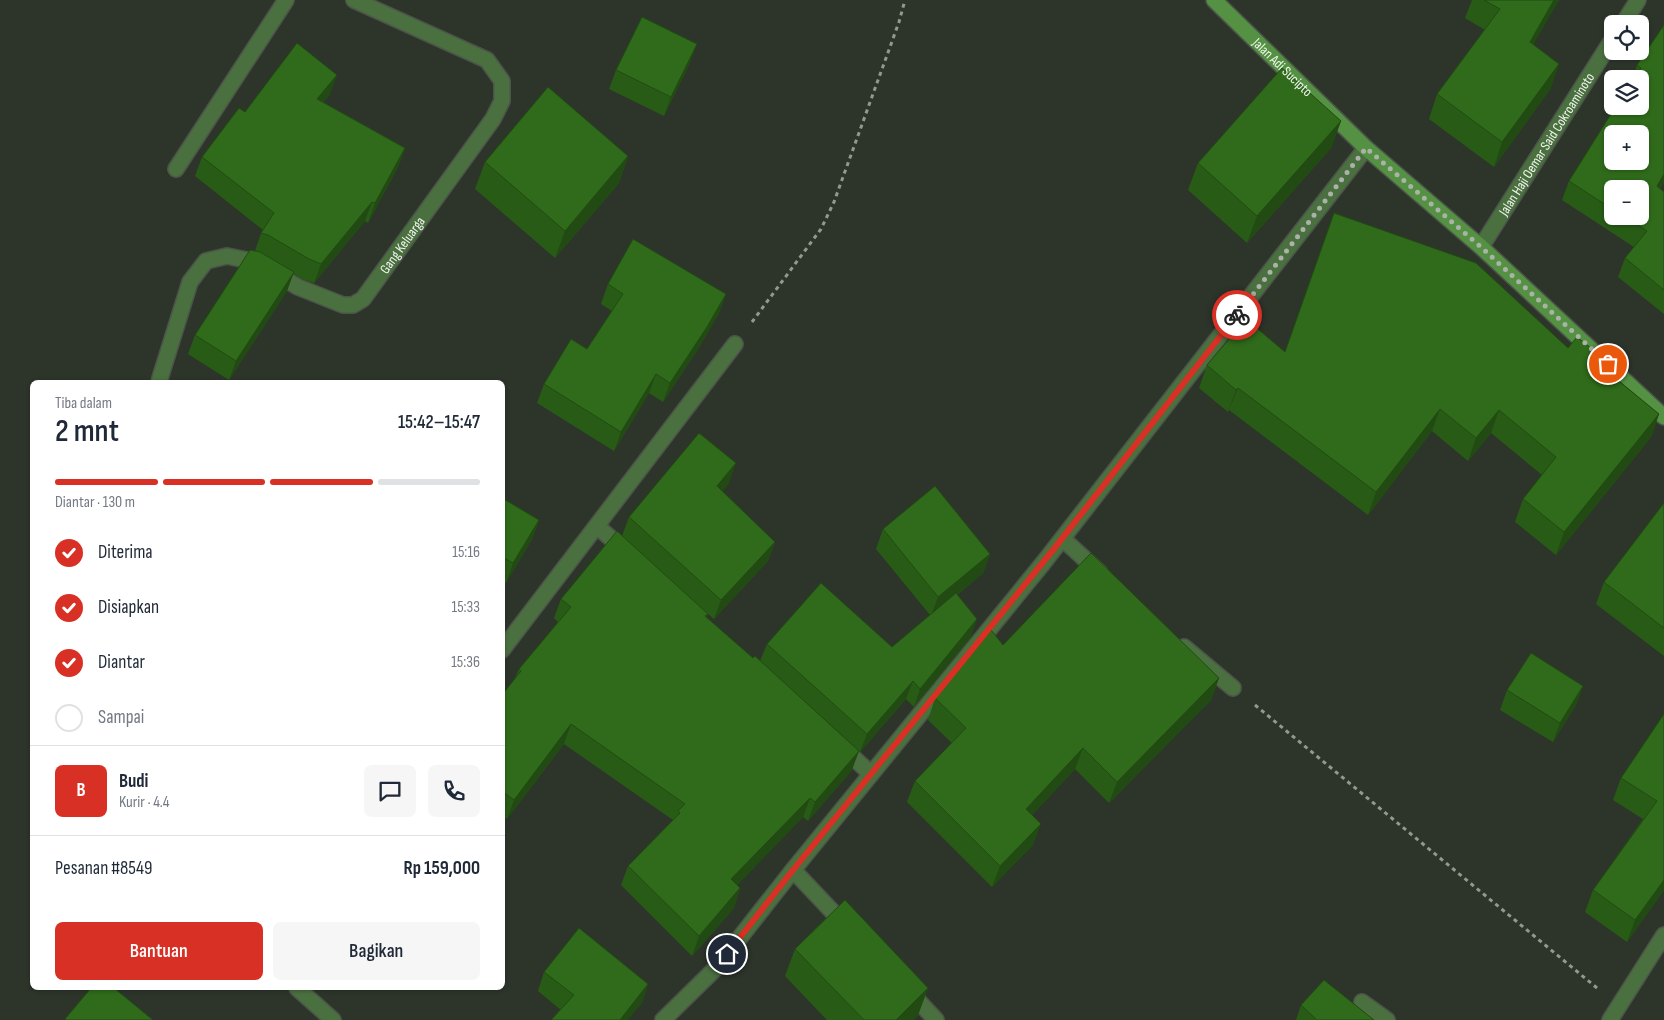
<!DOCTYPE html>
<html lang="id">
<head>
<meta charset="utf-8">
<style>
  :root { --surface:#fff; --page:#f6f6f7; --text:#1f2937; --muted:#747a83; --line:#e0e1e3; --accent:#d93025 }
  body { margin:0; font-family:"Sofia Sans Condensed",sans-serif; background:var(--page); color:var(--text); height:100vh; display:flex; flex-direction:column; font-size:19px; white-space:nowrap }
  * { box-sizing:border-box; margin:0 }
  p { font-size:16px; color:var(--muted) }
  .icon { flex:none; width:28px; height:28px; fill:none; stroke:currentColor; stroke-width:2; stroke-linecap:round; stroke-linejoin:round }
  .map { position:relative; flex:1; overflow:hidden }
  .side { position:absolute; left:30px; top:380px; width:475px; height:610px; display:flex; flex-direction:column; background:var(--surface); border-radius:8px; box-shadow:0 1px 4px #0004 }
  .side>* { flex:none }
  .controls { position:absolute; left:1604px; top:15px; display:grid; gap:10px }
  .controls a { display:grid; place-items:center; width:45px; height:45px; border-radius:8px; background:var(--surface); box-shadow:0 1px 4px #0004; font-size:25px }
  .pin { position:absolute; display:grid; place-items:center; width:42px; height:42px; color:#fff; margin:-21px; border:2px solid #fff; border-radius:50%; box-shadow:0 1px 5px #0007 }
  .courier { position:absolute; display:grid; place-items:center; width:50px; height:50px; margin:-25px; border:4px solid #d93025; border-radius:50%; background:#fff; color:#222; box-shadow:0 1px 6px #0007 }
  .head em { font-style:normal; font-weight:600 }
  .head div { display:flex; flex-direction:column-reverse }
  .head { display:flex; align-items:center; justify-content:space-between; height:85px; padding:0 25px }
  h1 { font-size:32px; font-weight:600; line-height:38px }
  .bar { display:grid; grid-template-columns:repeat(4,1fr); gap:8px 5px; align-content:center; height:60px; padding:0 25px }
  .bar i { height:6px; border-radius:4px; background:var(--line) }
  .bar .current { background:var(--accent) }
  .bar p { grid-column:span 4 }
  .line { display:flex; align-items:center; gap:12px; padding:0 25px; border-top:1px solid var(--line) }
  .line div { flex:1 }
  .round { display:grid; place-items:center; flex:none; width:52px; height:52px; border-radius:8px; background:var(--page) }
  ol { padding:0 25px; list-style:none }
  li { display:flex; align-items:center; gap:15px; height:55px }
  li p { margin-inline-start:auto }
  li .icon { padding:5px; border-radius:50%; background:var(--accent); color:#fff; stroke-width:4 }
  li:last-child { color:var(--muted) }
  li i { width:28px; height:28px; border:2px solid var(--line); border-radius:50% }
  .button { display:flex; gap:10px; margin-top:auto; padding:10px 25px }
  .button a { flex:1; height:58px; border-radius:8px; background:var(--accent); color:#fff; font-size:20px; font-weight:600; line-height:58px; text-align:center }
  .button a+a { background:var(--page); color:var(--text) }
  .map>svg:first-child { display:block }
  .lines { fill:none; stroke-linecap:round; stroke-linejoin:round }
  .lane-casing { stroke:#4c544a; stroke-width:18 }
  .street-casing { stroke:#4c544a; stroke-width:18 }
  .secondary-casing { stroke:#4c544a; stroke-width:18 }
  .path { stroke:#939991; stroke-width:3; stroke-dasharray:4 4; stroke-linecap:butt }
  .lane { stroke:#4a703f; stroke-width:15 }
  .street { stroke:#4a703f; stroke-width:15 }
  .secondary { stroke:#549142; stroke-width:15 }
  .wall { fill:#285c16; fill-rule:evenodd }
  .shaded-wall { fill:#214b12 }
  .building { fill:#2f6b1a; stroke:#214b12; fill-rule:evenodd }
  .done { stroke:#acb2aa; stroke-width:5; stroke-dasharray:0 9 }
  .route { stroke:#d93025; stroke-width:6 }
  .labels { text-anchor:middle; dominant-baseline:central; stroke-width:4; stroke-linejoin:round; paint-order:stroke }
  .street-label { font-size:14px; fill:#f1f6ef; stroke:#232b21 }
</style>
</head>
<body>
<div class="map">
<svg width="1664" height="1020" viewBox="0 0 1664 1020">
  <rect width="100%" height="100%" fill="#2d352b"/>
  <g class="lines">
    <defs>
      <g id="lane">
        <polyline points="176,169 286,0"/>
        <polyline points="1063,539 1100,573"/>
        <polyline points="1184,647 1233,688"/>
        <polyline points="793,870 847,927"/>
        <polyline points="908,990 936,1020"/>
        <polyline points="1362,1002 1387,1020"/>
      </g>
      <g id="street">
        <polyline points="1623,24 1638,0"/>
        <path id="s1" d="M1481,247L1612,40"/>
        <path id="s2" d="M159,382L161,375L190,282L206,261L227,256L256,262L298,287L343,305H353L363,299L493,119L502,101V81L487,60L354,0"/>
        <polyline points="597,526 625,551"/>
        <polyline points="502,650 735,344"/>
        <polyline points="841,746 871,774"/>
        <polyline points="297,988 333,1020"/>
        <polyline points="663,1020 716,968 793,870 1044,562 1366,148"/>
        <polyline points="1610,1020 1664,935"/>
      </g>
      <g id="secondary">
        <path id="s3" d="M1214,0L1366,148L1481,247L1664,417"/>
      </g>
    </defs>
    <use href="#lane" class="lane-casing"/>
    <use href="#street" class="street-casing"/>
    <use href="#secondary" class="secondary-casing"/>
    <g class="path">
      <polyline points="752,322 821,229 834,202 899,22 905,0"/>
      <polyline points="1255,705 1597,988"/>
    </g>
    <use href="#lane" class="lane"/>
    <use href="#street" class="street"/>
    <use href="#secondary" class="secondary"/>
  </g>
  <g class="wall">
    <polygon points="1472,0 1559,0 1533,44 1551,88 1494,167 1429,119 1437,94 1485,30 1465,18"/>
    <path d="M1664,25V182L1660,189L1664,192V314L1618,277L1625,258L1634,247L1562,200L1569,181L1640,79H1633L1637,65ZM1612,189L1640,216H1612Z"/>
    <polygon points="690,63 664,116 609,89 616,70"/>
    <polygon points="330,94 323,102 405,148 398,167 368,223 365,221 314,283 302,279 293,273 287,291 229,380 188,354 195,335 255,251 261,233 263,230 195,176 202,157 245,112"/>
    <polygon points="1341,121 1331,148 1247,243 1188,190 1198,163"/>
    <polygon points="628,156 619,183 555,258 475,189 485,162"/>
    <polygon points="608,284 726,294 719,313 700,346 663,402 649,393 614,451 537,403 544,384 587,349 612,311 601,304"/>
    <polygon points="1568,348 1614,366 1611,374 1659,414 1651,437 1556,555 1515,522 1523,499 1542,475 1491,433 1468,461 1432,431 1368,515 1229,410 1228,412 1199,388 1207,365 1284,351"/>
    <polygon points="729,483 722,491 775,542 768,561 714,619 708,614 706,618 753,658 760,661 767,644 892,647 930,615 876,549 883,529 990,554 983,573 957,595 971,637 914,707 906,699 860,752 802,699 852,770 808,821 803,817 737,885 740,888 734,908 692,956 621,885 628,866 673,820 564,744 507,819 502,815 502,695 515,678 519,669 558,622 554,618 561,599 622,536 629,517"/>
    <polygon points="502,498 539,520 532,539 506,583 502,580"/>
    <polygon points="1664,503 1664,656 1596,604 1604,582"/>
    <polygon points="1003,645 1219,678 1211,700 1109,803 1075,769 1032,815 1033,845 992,887 907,802 915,781 952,743 928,720 935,698"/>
    <polygon points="1583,686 1576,705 1553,742 1500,710 1507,690"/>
    <polygon points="1664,714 1664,890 1627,942 1585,912 1593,890 1643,819 1613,800 1621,778"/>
    <polygon points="795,949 928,988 918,1015 913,1020 827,1020 785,976"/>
    <polygon points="544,972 648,984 642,1003 561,1010 538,991"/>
    <polygon points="1301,1005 1374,1020 1296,1020"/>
  </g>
  <g class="shaded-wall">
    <polygon points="1554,0 1559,0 1521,66 1530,42"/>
    <polygon points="697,44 690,63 664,116 671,97"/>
    <polygon points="1559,64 1551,88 1494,167 1502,142"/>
    <polygon points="337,75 330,94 311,118 317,99"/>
    <polygon points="1341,121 1331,148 1247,243 1257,216"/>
    <polygon points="405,148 398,167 368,223 375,203"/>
    <polygon points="628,156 619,183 555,258 565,231"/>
    <polygon points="1664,174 1664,182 1650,205 1657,186"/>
    <polygon points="372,202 365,221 314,283 321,264"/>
    <polygon points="294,272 287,291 229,380 236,361"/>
    <polygon points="726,294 719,313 700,346 663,402 670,383"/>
    <polygon points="656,374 649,393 614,451 621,432"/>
    <polygon points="1238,388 1229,410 1228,412 1236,390"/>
    <polygon points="1440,409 1432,431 1368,515 1376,492"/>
    <polygon points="1499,410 1491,433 1468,461 1476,438"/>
    <polygon points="1659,414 1651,437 1556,555 1564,532"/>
    <polygon points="736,463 729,483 710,505 717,486"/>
    <polygon points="539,520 532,539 506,583 513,563"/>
    <polygon points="775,542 768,561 714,619 721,600"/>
    <polygon points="990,554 983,573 931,616 938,597"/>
    <polygon points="977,619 971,637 914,707 920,689"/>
    <polygon points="1219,678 1211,700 1109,803 1117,782"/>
    <polygon points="913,681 906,699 860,752 867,734"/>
    <polygon points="1583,686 1576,705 1553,742 1560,723"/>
    <polygon points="571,724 564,744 507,819 514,800"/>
    <polygon points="1083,748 1075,769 1018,830 1026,809"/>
    <polygon points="859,751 852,770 808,821 815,802"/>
    <polygon points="810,798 803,817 724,899 731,879"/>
    <polygon points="1041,824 1033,845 992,887 1000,866"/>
    <polygon points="1664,880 1664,890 1627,942 1635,920"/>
    <polygon points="740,888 734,908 692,956 699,936"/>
    <polygon points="648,984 642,1003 628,1020 620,1020"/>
    <polygon points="928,988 918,1015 913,1020 896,1020"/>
  </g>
  <g class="building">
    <polygon points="1484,0 1554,0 1530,42 1559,64 1502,142 1437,94 1500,9"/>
    <polygon points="642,17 697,44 671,97 616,70"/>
    <path d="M1664,25V174L1657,186L1664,192V290L1625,258L1647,231L1624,216H1640V189H1612V209L1569,181L1616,106H1640V79H1634L1641,68L1637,65ZM1612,134H1640V161H1612Z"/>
    <polygon points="297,43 337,75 317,99 405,148 375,203 372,202 321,264 309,259 268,235 261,233 274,213 202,157 239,108 245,112"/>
    <polygon points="1282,68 1341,121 1257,216 1198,163"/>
    <polygon points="548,87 628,156 565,231 485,162"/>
    <polygon points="1334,213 1476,263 1568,348 1577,337 1614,366 1609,373 1659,414 1564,532 1523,499 1556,457 1499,410 1476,438 1440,409 1376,492 1238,388 1236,390 1207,365 1246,319 1285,352"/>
    <polygon points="633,239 726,294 707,327 670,383 656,374 621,432 544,384 571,339 587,349 623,294 608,284"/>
    <polygon points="250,250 260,252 294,272 236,361 195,335"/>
    <polygon points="699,433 736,463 717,486 775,542 721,600 629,517"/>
    <polygon points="935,486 990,554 938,597 883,529"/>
    <polygon points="502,498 539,520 513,563 502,557"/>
    <polygon points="1664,503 1664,628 1604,582"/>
    <polygon points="617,531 708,614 705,616 753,658 755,656 859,751 815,802 810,798 731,879 740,888 699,936 628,866 680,813 678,811 685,804 571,724 514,800 502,791 502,695 521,671 519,669 571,607 561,599"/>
    <polygon points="1091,553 1219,678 1117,782 1083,748 1026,809 1041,824 1000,866 915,781 966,728 935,698 991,630 1003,645"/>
    <polygon points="821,583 892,647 956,593 977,619 920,689 913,681 867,734 767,644"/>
    <polygon points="1531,653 1583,686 1560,723 1507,690"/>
    <polygon points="1664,714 1664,880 1635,920 1593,890 1657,801 1621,778"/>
    <polygon points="845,900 928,988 896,1020 864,1020 795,949"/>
    <polygon points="579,928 648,984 620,1020 551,1020 574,995 544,972"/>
    <polygon points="1324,980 1374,1020 1317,1020 1301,1005"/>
    <polygon points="91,988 114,988 153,1020 66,1020 65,1019"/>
  </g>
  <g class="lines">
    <polyline class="done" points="1237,315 1366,148 1481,247 1608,364"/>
    <polyline class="route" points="727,954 793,870 1053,550 1237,315"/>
  </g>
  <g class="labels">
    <g class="street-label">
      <text stroke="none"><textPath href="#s3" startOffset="96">Jalan Adi Sucipto</textPath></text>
      <text stroke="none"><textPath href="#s1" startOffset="122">Jalan Haji Oemar Said Cokroaminoto</textPath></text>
      <text stroke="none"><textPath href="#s2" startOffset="368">Gang Keluarga</textPath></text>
    </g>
  </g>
</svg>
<div class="controls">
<a><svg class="icon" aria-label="locate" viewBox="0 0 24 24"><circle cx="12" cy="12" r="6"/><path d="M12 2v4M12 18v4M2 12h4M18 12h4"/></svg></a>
<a><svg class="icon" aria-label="layers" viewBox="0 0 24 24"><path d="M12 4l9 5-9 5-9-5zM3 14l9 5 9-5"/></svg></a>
<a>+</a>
<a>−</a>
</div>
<div class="pin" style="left:1608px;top:364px;background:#ea580c"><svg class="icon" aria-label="bag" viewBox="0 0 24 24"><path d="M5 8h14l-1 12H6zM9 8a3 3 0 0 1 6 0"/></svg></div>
<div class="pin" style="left:727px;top:954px;background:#1f2937"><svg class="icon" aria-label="home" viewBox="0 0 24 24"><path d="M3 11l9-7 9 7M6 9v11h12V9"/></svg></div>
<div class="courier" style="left:1237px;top:315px"><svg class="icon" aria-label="bike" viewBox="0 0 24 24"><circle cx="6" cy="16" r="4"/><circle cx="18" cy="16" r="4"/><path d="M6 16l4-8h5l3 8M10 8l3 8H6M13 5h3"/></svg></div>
<section class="side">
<div class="head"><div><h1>2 mnt</h1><p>Tiba dalam</p></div><em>15:42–15:47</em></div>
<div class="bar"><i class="current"></i><i class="current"></i><i class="current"></i><i></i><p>Diantar · 130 m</p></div>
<ol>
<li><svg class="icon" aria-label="check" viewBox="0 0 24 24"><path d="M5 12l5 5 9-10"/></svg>Diterima<p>15:16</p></li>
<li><svg class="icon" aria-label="check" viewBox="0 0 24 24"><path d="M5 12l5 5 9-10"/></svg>Disiapkan<p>15:33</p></li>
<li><svg class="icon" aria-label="check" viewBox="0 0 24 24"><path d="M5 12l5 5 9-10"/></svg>Diantar<p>15:36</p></li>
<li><i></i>Sampai</li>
</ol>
<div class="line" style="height:90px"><b class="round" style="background:var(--accent);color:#fff">B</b><div><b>Budi</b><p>Kurir · 4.4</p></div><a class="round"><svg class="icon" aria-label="chat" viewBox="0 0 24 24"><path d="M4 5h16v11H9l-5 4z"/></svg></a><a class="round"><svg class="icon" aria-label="phone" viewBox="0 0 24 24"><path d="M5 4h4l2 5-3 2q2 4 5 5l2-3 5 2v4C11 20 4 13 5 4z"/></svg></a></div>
<div class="line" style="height:65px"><div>Pesanan #8549</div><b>Rp 159,000</b></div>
<div class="button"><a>Bantuan</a><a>Bagikan</a></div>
</section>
</div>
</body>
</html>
